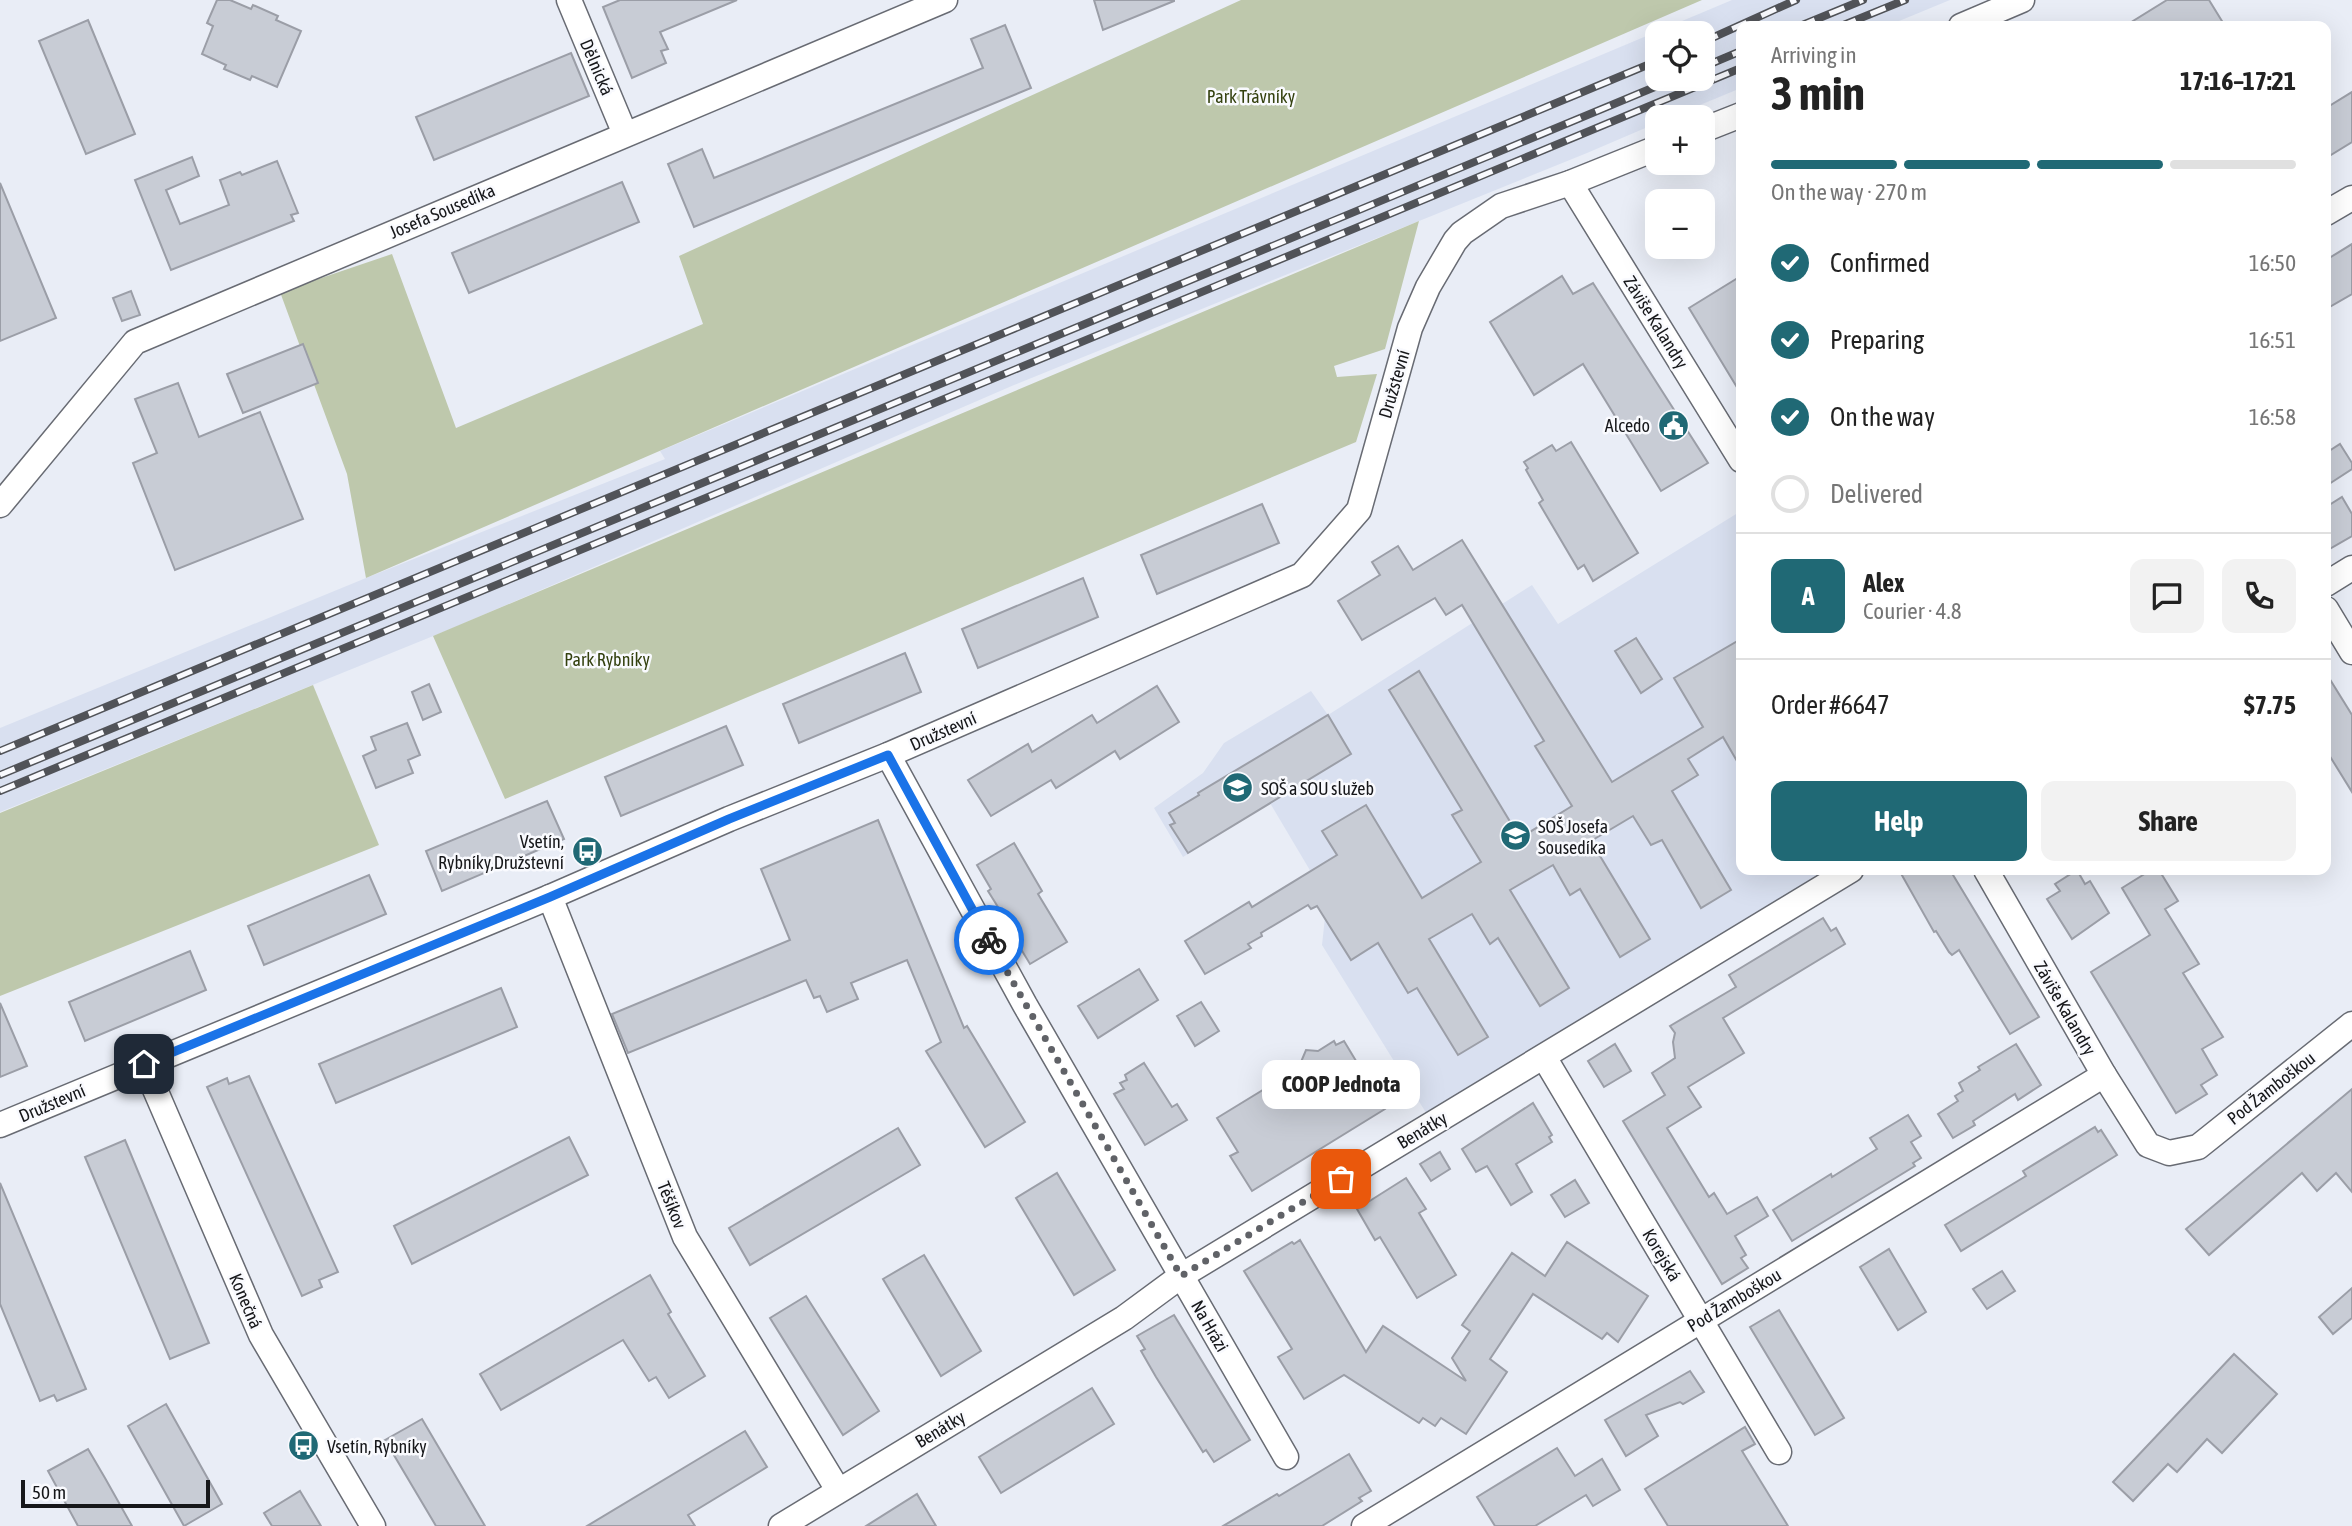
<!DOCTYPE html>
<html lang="en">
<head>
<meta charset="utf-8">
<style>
  :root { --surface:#fff; --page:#f2f2f2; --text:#222; --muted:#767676; --line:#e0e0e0; --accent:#206975 }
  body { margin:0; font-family:"Asap Condensed",sans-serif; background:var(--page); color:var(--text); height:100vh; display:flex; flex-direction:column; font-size:26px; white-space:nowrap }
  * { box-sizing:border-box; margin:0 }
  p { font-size:23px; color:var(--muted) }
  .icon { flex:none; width:38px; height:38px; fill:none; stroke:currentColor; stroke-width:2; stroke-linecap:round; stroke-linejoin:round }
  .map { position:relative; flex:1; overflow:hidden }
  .sheet { position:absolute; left:1736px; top:21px; width:595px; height:854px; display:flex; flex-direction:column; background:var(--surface); border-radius:14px; box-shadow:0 7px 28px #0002 }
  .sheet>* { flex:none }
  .fabs { position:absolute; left:1645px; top:21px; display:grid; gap:14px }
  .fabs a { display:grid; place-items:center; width:70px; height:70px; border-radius:14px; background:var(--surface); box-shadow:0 7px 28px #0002; font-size:35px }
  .scale { position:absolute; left:21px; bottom:18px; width:189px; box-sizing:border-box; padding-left:7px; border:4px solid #16171a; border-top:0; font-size:19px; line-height:24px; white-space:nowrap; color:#16171a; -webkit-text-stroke:5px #f9fafe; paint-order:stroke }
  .pin { position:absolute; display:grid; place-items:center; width:60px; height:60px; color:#fff; margin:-30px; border-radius:14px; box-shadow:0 4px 10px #0006 }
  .courier { position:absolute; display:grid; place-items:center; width:70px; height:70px; margin:-35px; border:5px solid #1a73e8; border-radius:50%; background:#fff; color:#222; box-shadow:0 2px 9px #0007 }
  .bubble { position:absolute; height:49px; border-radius:14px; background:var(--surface); box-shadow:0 7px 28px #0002; font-size:23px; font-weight:700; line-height:49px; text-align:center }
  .head em { font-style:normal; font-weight:700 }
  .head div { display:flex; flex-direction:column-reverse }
  .head { display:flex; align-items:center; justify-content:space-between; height:119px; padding:0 35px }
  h1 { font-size:46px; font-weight:700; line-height:52px }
  .bar { display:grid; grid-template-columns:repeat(4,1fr); gap:10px 7px; align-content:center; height:84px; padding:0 35px }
  .bar i { height:9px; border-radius:5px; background:var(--line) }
  .bar .current { background:var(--accent) }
  .bar p { grid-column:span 4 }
  .line { display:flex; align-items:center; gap:18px; padding:0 35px; border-top:2px solid var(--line) }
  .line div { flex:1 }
  .round { display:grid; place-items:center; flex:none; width:74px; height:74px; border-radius:14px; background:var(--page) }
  ol { padding:0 35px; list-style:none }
  li { display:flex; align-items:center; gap:21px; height:77px }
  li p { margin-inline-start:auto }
  li .icon { padding:7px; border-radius:50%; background:var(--accent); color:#fff; stroke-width:4 }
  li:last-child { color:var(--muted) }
  li i { width:38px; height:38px; border:4px solid var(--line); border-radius:50% }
  .action { display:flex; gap:14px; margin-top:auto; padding:14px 35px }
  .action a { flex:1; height:80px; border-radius:14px; background:var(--accent); color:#fff; font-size:28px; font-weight:700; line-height:80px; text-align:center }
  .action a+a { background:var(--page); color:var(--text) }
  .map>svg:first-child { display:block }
  .built { fill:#d9e0f0; fill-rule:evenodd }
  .green { fill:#bec8ac }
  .building { fill:#c8ccd5; stroke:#9b9ea7; stroke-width:2 }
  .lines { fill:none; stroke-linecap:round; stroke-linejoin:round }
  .street-casing { stroke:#686b73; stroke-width:27 }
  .street { stroke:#fff; stroke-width:24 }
  .rail-casing { stroke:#515358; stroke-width:8 }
  .rail { stroke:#f9fafe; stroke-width:5; stroke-dasharray:16; stroke-linecap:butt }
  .done { stroke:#606267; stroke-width:7; stroke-dasharray:0 12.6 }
  .route { stroke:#1a73e8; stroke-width:9 }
  .labels { text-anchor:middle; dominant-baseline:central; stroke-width:5; stroke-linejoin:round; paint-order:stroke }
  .street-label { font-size:18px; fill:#16171a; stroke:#f9fafe }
  .park-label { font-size:18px; fill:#34410f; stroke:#f9fafe }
  .poi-label { font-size:18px; fill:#16171a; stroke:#f9fafe; text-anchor:start }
</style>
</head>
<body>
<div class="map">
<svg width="2352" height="1526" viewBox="0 0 2352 1526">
  <rect width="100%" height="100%" fill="#e9edf6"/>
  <g class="built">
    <path d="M1732,0H1950L1887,26H1741V88L1671,117H1657V123L1587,153L1014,385L453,628L0,812V728L366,578L665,459L660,451ZM1657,33H1703V79H1657Z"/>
    <polygon points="1741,511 1741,870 1848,870 1433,1124 1322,945 1327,899 1270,803 1183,857 1154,808 1203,773 1224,743 1311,691 1328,715 1532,585 1558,624"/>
  </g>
  <g class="green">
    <polygon points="1241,0 1702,0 366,578 347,474 280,292 392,254 456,428 703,324 679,256"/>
    <polygon points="1419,221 1385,349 1334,366 1337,377 1377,374 1356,442 505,799 433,636"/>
    <polygon points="313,685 379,845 0,996 0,813"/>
  </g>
  <g class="building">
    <polygon points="217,0 230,0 251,9 253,5 278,16 276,20 301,31 277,87 252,76 250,80 224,69 226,65 202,54 213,26 207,23"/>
    <polygon points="620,0 737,0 660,32 668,49 661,51 666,63 632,78 603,7"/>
    <polygon points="1094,0 1174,0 1174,1 1103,30"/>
    <polygon points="2167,0 2209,0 2225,26 2125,26"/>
    <polygon points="88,20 135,134 86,154 39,41"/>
    <polygon points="1005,25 1031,88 694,227 668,164 702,149 714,178 983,68 971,39"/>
    <polygon points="571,53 589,96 434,160 416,117"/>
    <polygon points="2352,92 2352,142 2326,158 2326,108"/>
    <polygon points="192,157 199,176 166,190 180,224 229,205 220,180 240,172 242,175 277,161 298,213 291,215 294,221 171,270 135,180"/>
    <polygon points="622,182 639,222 469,293 452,253"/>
    <polygon points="0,183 56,318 0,341"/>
    <polygon points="2352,244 2352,294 2326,309 2326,260"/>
    <polygon points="1562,276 1573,294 1593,283 1708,463 1661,491 1583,364 1534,395 1490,322"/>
    <polygon points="1741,276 1741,394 1689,308"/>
    <polygon points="131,291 140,315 122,321 113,298"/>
    <polygon points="303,344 318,383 243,413 227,374"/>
    <polygon points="178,383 199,437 260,412 303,519 175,570 133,463 157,453 135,399"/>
    <polygon points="1571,442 1638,553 1593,581 1584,565 1578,569 1539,503 1543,500 1526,470 1528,468 1524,462 1552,445 1556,451"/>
    <polygon points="2340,444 2352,463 2352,469 2326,486 2326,453"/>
    <polygon points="2342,497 2352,514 2352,536 2326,551 2326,507"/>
    <polygon points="1262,504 1279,543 1157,594 1141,555"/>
    <polygon points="1462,540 1612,782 1703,727 1674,678 1741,639 1741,768 1723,737 1688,759 1698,775 1672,791 1731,890 1701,908 1662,840 1651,845 1633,816 1591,841 1650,939 1620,957 1580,889 1570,895 1553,865 1510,890 1569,988 1540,1006 1498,938 1490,944 1472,914 1429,939 1488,1037 1458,1055 1417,988 1408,993 1378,943 1351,960 1317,906 1311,909 1308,905 1261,933 1262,936 1248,944 1251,948 1205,974 1185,941 1249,902 1252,907 1337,855 1322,831 1366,805 1422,898 1481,862 1452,815 1462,810 1389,690 1419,671 1520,838 1572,806 1535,746 1544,741 1462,605 1446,615 1435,598 1362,640 1338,601 1380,575 1372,562 1398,546 1413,570"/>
    <polygon points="1083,578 1098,617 978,668 962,629"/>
    <polygon points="1636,638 1662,679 1641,693 1615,651"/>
    <polygon points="905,653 921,692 799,743 783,704"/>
    <polygon points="2326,673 2352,715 2352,792 2326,750"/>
    <polygon points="429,684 441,712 423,720 412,692"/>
    <polygon points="1157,686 1179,722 1120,759 1115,751 1056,788 1051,780 991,816 968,780 1028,744 1032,752 1092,715 1097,723"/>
    <polygon points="1328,715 1351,754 1188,853 1170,825 1175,823 1169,813 1199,795 1198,793"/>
    <polygon points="407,723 420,755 408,760 413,773 376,788 363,756 376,750 371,737"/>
    <polygon points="726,726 743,765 621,816 605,777"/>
    <polygon points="547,801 564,839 442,891 426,851"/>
    <polygon points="878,820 964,1028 967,1026 1025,1122 985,1147 926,1051 941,1042 907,960 851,983 858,999 827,1012 820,996 814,998 806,980 628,1053 612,1014 790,940 761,869"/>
    <polygon points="1014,843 1042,891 1038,894 1067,942 1030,964 1001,916 1003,915 988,891 991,889 977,865"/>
    <polygon points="1899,870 1950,870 2039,1017 2010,1034 1959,950 1952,955 1949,952 1936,931 1934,932"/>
    <polygon points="2077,870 2085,884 2090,881 2109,913 2072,939 2047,899 2060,891 2055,884"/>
    <polygon points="2151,870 2159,870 2178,901 2165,909 2199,964 2183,973 2223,1037 2202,1049 2217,1075 2201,1085 2207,1094 2176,1113 2091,972 2150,935 2122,888"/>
    <polygon points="369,875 386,914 264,965 248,926"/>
    <polygon points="1823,918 1831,931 1836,928 1845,944 1723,1018 1744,1053 1688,1087 1701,1107 1667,1128 1709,1197 1714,1193 1727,1214 1757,1197 1768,1216 1735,1236 1746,1255 1741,1258 1748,1268 1722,1284 1623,1121 1665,1095 1652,1073 1675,1058 1673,1042 1675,1033 1670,1026 1736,987 1729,975"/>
    <polygon points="190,951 206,990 85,1041 69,1002"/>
    <polygon points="1139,969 1158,1000 1098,1038 1078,1006"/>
    <polygon points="501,988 517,1027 336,1103 319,1064"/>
    <polygon points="1201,1002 1219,1031 1195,1046 1177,1016"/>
    <polygon points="0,1003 27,1066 0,1077"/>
    <polygon points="1334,1041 1336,1045 1344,1041 1385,1109 1252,1191 1230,1156 1238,1152 1217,1118 1294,1071 1292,1067 1301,1062 1306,1050 1318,1051"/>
    <polygon points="1615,1044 1631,1071 1604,1087 1588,1061"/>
    <polygon points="2016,1044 2041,1085 2018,1100 2015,1094 1973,1121 1975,1125 1953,1138 1938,1114 1958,1101 1955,1096 1963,1091 1959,1083 1980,1070 1978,1067"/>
    <polygon points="1144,1063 1172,1107 1177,1104 1187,1120 1145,1145 1114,1094 1124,1089 1120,1083 1127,1080 1125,1075"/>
    <polygon points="249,1076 338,1272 319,1280 322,1287 302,1296 207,1087 227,1078 229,1084"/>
    <polygon points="2352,1089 2352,1192 2336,1173 2317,1191 2302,1173 2209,1255 2186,1229"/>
    <polygon points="1533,1103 1552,1135 1549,1137 1552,1142 1516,1164 1532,1192 1511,1205 1487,1166 1476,1172 1462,1149"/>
    <polygon points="1908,1115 1921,1136 1911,1142 1921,1158 1913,1163 1915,1166 1792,1241 1773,1210 1831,1174 1832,1177 1877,1149 1870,1138"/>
    <polygon points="2095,1127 2098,1132 2101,1130 2117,1155 1961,1251 1945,1225 2026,1176 2023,1171"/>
    <polygon points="898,1128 920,1165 750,1265 729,1228"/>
    <polygon points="569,1137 588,1175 412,1264 394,1226"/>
    <polygon points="125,1140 209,1343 170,1359 85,1157"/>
    <polygon points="1440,1152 1450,1169 1431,1181 1420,1164"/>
    <polygon points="1057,1173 1115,1270 1074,1295 1016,1198"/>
    <polygon points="1406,1178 1426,1209 1419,1213 1456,1275 1417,1298 1380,1237 1375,1240 1357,1209"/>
    <polygon points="1575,1180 1589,1203 1565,1217 1551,1195"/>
    <polygon points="0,1183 86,1389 57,1401 54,1395 40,1401 0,1304"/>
    <polygon points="1300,1240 1366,1352 1383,1326 1466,1381 1452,1358 1470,1331 1462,1325 1512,1253 1545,1276 1567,1242 1648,1296 1618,1342 1607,1333 1602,1339 1533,1294 1490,1359 1507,1372 1466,1434 1441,1418 1435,1426 1423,1418 1419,1423 1344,1375 1304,1399 1278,1357 1292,1349 1244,1271 1292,1242 1294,1244"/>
    <polygon points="1889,1249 1926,1312 1898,1330 1860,1267"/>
    <polygon points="924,1255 981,1351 941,1376 883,1279"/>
    <polygon points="2002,1271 2015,1291 1987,1309 1973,1289"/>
    <polygon points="650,1275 671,1312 668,1314 705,1376 669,1398 656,1377 649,1381 623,1340 501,1410 480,1374"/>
    <polygon points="2352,1288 2352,1318 2333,1334 2319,1317"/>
    <polygon points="806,1296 879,1411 843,1435 770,1318"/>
    <polygon points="1779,1310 1844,1418 1815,1435 1750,1327"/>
    <polygon points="1174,1315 1250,1440 1214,1462 1206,1450 1203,1452 1156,1377 1141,1351 1145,1349 1137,1336"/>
    <polygon points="2234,1354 2277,1394 2222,1453 2207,1439 2177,1472 2168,1464 2133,1501 2113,1482"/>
    <polygon points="1690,1371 1704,1392 1683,1404 1680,1402 1646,1415 1658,1436 1626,1456 1605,1420"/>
    <polygon points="1092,1388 1114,1424 1001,1493 979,1457"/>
    <polygon points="166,1404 222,1504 184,1526 128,1426"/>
    <polygon points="422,1419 485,1526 436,1526 385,1440"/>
    <polygon points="1745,1427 1755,1444 1742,1451 1788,1526 1668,1526 1645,1489"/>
    <polygon points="745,1431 767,1467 688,1515 695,1526 587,1526"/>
    <polygon points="1557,1448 1575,1476 1602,1459 1620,1490 1593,1506 1586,1495 1535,1526 1495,1526 1477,1497"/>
    <polygon points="88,1449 105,1478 132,1526 78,1526 48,1471"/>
    <polygon points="1349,1454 1371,1491 1359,1498 1362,1501 1322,1526 1223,1526 1277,1494 1279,1496"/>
    <polygon points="300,1491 321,1526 272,1526 264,1513"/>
    <polygon points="917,1494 936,1526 866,1526"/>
  </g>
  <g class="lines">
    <defs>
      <g id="street">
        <polyline points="569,0 625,134"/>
        <polyline points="1961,26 2022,0"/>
        <polyline points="1703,130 1741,115"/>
        <polyline points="1570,183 1741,460"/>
        <polyline points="2326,213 2352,198"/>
        <polyline points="0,505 135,342 945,0"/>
        <polyline points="2326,584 2352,568"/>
        <polyline points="2326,609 2352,652"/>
        <polyline points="888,755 1025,1005 1286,1457"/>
        <polyline points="1986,870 2104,1075 2148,1145 2169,1153 2198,1147 2352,1024"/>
        <polyline points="550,897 685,1237 838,1490"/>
        <polyline points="1544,1057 1779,1452"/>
        <polyline points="144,1064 261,1335 373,1526"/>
        <polyline points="0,1125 550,897 729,819 888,755 1302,575 1359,510 1410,328 1428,287 1455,241 1462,233 1501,206 1570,183 1657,148"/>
        <polyline points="781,1526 1124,1318 1181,1276 1851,870"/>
        <polyline points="1364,1526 2104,1075"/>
      </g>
    </defs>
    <use href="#street" class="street-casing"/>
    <use href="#street" class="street"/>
    <defs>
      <g id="rail">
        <polyline points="1800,26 1863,0"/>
        <polyline points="1841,26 1905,0"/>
        <polyline points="1703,42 1796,0"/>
        <polyline points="1703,67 1741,51"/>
        <polyline points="0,751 1657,61"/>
        <polyline points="0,775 1674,79"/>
        <polyline points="0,791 1741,68"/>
      </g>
    </defs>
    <use href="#rail" class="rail-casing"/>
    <use href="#rail" class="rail"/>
  </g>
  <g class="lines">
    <polyline class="done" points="989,940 1181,1276 1341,1179"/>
    <polyline class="route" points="144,1064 550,897 729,819 888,755 989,940"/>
  </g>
  <defs>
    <symbol id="civic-disc" viewBox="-11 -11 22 22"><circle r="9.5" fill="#206975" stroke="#f9fafe"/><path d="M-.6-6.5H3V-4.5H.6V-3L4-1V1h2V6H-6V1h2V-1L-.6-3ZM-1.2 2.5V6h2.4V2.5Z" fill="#fff"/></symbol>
    <symbol id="school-disc" viewBox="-11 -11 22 22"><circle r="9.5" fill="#206975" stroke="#f9fafe"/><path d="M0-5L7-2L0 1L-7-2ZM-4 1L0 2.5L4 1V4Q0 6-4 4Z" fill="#fff"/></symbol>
    <symbol id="bus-disc" viewBox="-11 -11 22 22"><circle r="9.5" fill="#206975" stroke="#f9fafe"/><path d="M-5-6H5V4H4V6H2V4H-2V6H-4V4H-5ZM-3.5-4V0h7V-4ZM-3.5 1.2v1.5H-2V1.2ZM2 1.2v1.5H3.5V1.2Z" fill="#fff"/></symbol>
  </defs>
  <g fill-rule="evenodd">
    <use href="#civic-disc" x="1656" y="408" width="35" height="35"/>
    <use href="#school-disc" x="1220" y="770" width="35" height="35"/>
    <use href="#school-disc" x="1498" y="818" width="35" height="35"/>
    <use href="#bus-disc" x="570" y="834" width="35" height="35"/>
    <use href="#bus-disc" x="286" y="1428" width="35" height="35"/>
  </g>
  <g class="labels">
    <g class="street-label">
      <text transform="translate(597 67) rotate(67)">Dělnická</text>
      <text transform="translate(442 211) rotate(-23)">Josefa Sousedíka</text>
      <text transform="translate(1656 322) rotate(58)">Záviše Kalandry</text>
      <text transform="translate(1394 384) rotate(-74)">Družstevní</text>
      <text transform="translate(943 731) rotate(-24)">Družstevní</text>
      <text transform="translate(2065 1008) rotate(60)">Záviše Kalandry</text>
      <text transform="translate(2271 1088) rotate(-38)">Pod Žamboškou</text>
      <text transform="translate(52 1103) rotate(-23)">Družstevní</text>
      <text transform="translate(1422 1130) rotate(-31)">Benátky</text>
      <text transform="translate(672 1205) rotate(68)">Těšíkov</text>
      <text transform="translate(1662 1255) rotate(59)">Korejská</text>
      <text transform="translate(1734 1300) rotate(-31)">Pod Žamboškou</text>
      <text transform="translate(246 1301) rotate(67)">Konečná</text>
      <text transform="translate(1210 1326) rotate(60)">Na Hrázi</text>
      <text transform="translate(940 1429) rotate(-31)">Benátky</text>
    </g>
    <g class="park-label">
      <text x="1251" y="96">Park Trávníky</text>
      <text x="607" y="659">Park Rybníky</text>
    </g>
    <g class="poi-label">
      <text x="1650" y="425" text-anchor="end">Alcedo</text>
      <text x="1261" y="788">SOŠ a SOU služeb</text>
      <text x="1538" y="826">SOŠ Josefa<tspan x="1538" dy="21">Sousedíka</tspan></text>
      <text x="564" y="841" text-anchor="end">Vsetín,<tspan x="564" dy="21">Rybníky,Družstevní</tspan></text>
      <text x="327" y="1446">Vsetín, Rybníky</text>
    </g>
  </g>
</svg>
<div class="fabs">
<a><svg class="icon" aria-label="locate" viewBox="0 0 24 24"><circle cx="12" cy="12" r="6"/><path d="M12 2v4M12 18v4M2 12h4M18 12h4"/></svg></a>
<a>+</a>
<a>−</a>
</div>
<div class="scale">50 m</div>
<div class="pin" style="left:1341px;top:1179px;background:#ea580c"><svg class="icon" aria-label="bag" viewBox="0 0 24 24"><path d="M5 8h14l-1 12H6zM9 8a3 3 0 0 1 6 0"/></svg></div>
<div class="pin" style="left:144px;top:1064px;background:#1f2937"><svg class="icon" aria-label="home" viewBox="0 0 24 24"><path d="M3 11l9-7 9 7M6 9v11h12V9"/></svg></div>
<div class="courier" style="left:989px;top:940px"><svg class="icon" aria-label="bike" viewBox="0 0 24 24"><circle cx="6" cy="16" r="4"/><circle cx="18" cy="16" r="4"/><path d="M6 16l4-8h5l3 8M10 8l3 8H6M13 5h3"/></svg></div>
<div class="bubble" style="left:1262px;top:1060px;width:158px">COOP Jednota</div>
<section class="sheet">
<div class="head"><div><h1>3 min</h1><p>Arriving in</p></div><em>17:16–17:21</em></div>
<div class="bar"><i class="current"></i><i class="current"></i><i class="current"></i><i></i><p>On the way · 270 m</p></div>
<ol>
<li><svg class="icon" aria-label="check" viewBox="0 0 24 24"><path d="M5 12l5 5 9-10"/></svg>Confirmed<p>16:50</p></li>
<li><svg class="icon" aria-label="check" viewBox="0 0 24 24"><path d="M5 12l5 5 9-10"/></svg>Preparing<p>16:51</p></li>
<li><svg class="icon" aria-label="check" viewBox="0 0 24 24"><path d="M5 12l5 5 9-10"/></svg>On the way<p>16:58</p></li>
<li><i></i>Delivered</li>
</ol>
<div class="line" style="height:126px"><b class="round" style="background:var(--accent);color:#fff">A</b><div><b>Alex</b><p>Courier · 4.8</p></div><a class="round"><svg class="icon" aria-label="chat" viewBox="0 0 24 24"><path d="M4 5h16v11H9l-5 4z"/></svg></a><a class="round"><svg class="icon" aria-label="phone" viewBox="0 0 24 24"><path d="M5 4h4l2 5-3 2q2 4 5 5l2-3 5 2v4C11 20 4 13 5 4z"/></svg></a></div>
<div class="line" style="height:91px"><div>Order #6647</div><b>$7.75</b></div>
<div class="action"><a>Help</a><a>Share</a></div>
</section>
</div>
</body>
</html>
